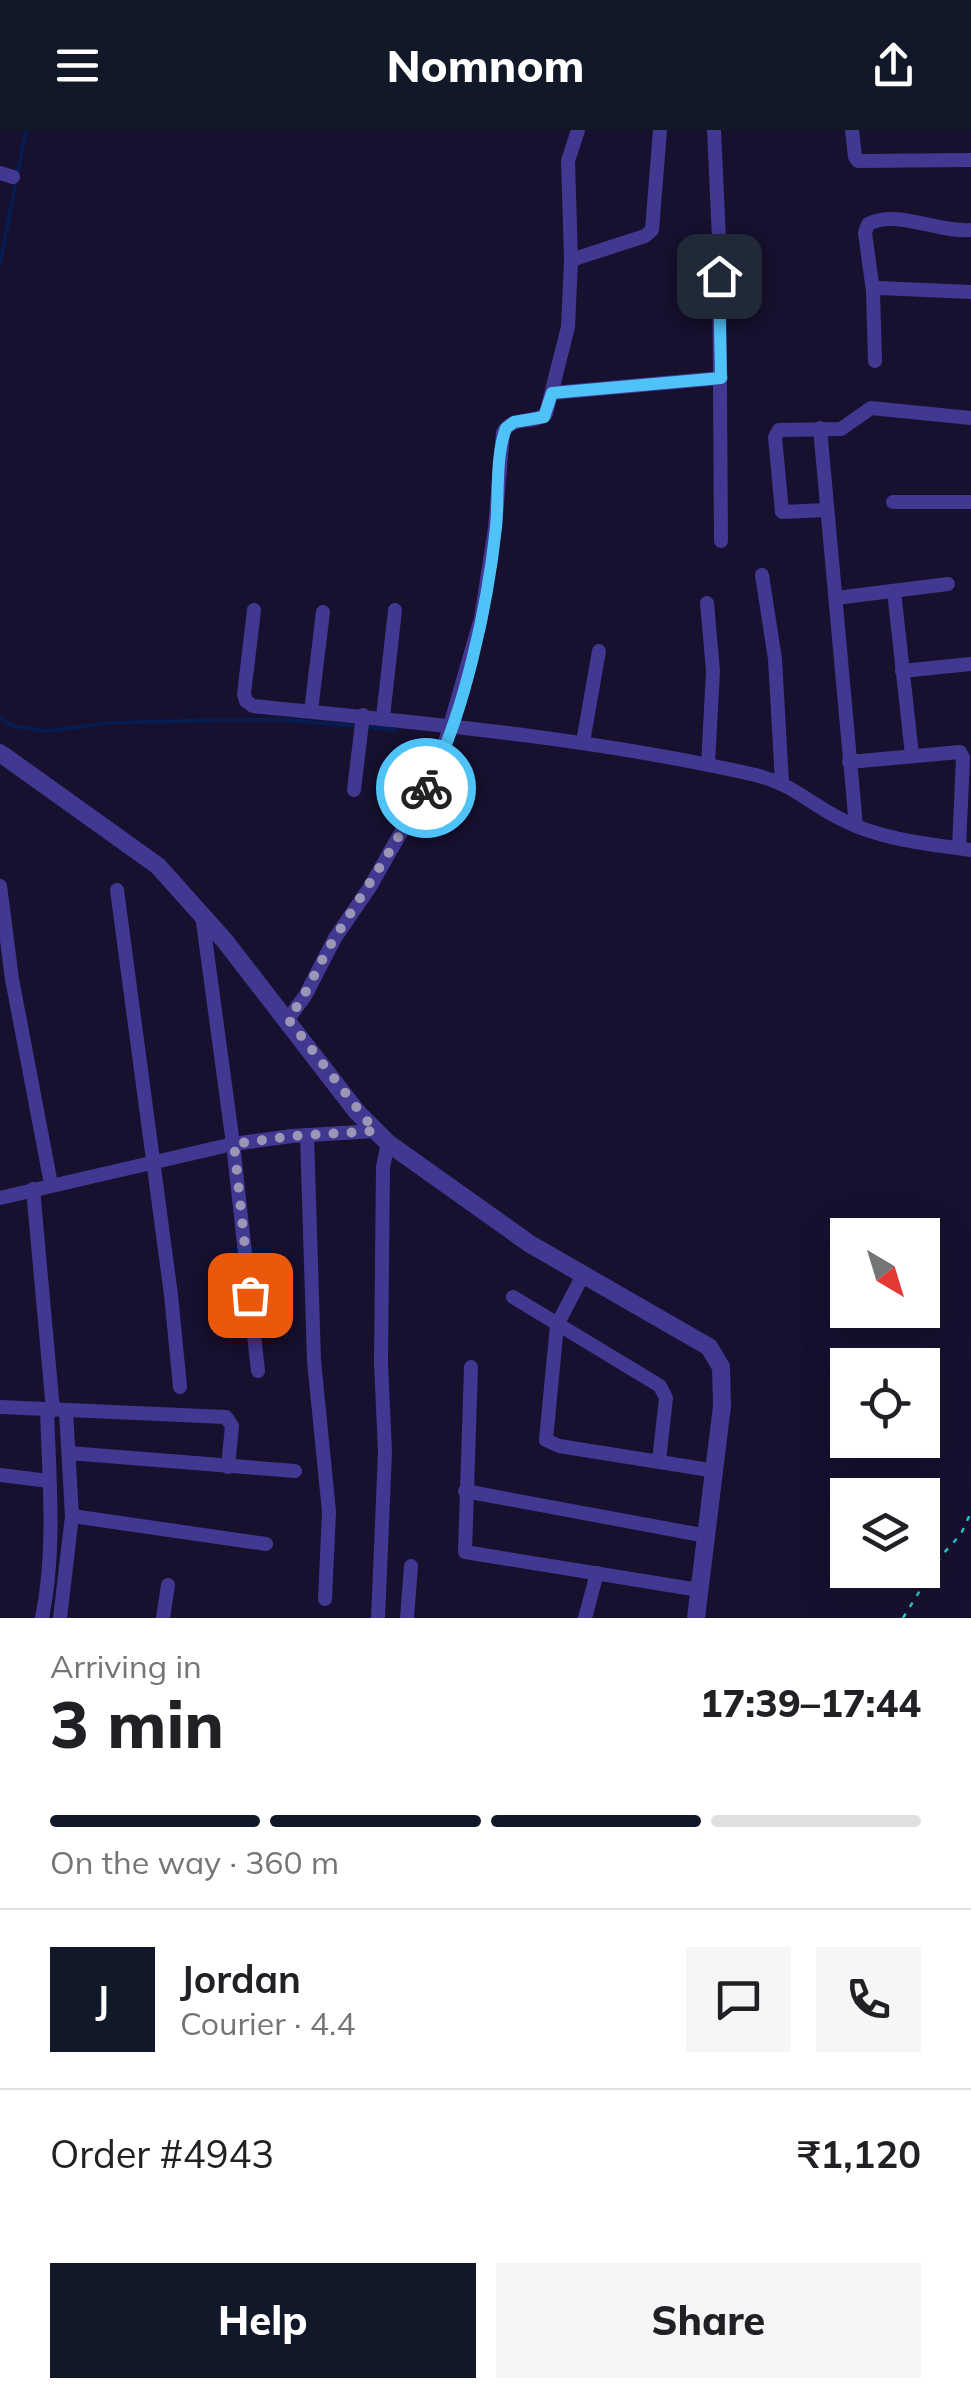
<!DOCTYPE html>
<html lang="en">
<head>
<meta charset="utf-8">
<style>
  :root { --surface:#fff; --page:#f6f6f6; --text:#202124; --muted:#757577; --line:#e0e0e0; --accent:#111827 }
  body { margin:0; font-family:Mulish,sans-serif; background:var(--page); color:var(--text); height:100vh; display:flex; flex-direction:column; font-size:38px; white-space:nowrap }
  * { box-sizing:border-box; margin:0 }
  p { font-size:32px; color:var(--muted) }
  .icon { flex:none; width:55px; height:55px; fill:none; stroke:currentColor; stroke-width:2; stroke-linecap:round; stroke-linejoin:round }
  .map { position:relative; height:1488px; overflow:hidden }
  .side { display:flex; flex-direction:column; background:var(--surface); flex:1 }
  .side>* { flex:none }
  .needle { width:65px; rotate:142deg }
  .fabs { position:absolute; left:830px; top:1088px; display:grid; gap:20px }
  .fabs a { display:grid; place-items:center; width:110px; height:110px; border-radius:0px; background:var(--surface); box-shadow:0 10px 40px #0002; font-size:50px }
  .pin { position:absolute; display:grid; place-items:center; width:85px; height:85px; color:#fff; margin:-42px; border-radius:20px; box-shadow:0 5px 15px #0006 }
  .courier { position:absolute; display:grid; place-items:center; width:100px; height:100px; margin:-50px; border:8px solid #4fc3f7; border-radius:50%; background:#fff; color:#222; box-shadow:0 2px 12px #0007 }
  .head em { font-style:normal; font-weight:800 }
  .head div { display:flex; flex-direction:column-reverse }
  .head { display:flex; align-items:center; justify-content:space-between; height:170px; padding:0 50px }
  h1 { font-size:65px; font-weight:800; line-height:75px }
  .bar { display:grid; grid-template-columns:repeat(4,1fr); gap:15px 10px; align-content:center; height:120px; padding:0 50px }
  .bar i { height:12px; border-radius:8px; background:var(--line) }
  .bar .selected { background:var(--accent) }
  .bar p { grid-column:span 4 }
  .line { display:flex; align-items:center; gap:25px; padding:0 50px; border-top:2px solid var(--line) }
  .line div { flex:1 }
  .round { display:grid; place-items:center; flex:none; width:105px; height:105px; border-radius:0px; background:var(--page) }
  .primary-button { display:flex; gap:20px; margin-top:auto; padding:20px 50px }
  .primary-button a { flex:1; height:115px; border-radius:0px; background:var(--accent); color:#fff; font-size:40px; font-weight:800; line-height:115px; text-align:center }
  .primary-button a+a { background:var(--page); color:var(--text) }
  header { display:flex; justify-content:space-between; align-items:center; height:130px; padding:0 50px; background:var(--accent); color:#fff; font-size:45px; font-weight:800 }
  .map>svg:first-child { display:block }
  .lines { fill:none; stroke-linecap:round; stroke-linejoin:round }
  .stream { stroke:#071d51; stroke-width:4 }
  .path { stroke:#27c8c9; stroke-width:2.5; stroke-dasharray:5 8; stroke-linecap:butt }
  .minor { stroke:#413891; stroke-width:14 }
  .tertiary { stroke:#413891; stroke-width:18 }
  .done { stroke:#9c96b6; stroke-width:10; stroke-dasharray:0 18 }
  .route { stroke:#4fc3f7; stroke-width:12 }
</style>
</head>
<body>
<header><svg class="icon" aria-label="menu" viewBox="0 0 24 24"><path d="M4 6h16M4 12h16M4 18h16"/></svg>Nomnom<svg class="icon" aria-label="share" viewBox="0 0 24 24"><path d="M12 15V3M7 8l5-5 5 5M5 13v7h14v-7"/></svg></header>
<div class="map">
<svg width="971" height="1488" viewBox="0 0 971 1488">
  <rect width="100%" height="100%" fill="#17102f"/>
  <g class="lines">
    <g class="stream">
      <polyline points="0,134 26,0"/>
      <polyline points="0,588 13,596 47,601 110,593 216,590 288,590 355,596"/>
      <polyline points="365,597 395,600"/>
    </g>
    <polyline class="path" points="903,1488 942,1425 961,1404 971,1382"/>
    <g class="minor">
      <polyline points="714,0 719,109 721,411"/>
      <polyline points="852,0 855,27 858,31 971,30"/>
      <polyline points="0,43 13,47"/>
      <polyline points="571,130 645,106 652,100 660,0"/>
      <path d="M873,161L865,103L868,94C898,79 938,103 971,100"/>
      <polyline points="875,231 873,161 879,158 971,162"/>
      <polyline points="552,263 721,248"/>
      <polyline points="820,298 856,696"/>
      <polyline points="893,372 971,372"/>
      <polyline points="826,380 782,382 775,307 779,300 841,299 871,278 971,288"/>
      <polyline points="762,445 775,529 782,653"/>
      <polyline points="894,461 912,625"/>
      <polyline points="836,468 948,454"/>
      <polyline points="707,473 713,541 708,635"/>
      <path d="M254,480L244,564L246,571L253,576C420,593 587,607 751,644C793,653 809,674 845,691C883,710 929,714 971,720"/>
      <polyline points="902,541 971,534"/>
      <polyline points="311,581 323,482"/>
      <polyline points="383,587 395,480"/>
      <polyline points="583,612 599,521"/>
      <polyline points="849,632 960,622 963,628 959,718"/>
      <polyline points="354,660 363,585"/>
      <polyline points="0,756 12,849 51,1054"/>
      <polyline points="117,760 171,1165 180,1257"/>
      <polyline points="202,785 233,1014 258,1241"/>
      <path d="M288,889L305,866L335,808L370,757L438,637L481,488L495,398L503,303C512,285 532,295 546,284L568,197L571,130L568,31L578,0"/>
      <polyline points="307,1005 314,1231 329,1382 325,1469"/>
      <polyline points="33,1059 53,1280"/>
      <polyline points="0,1068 233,1014 292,1006 375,1001"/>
      <polyline points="583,1145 557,1195 546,1310 559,1316 716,1341"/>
      <polyline points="513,1167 660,1256 666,1268 659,1330"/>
      <polyline points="471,1237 465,1422 699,1460"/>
      <polyline points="0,1277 226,1287 232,1296 228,1337"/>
      <polyline points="69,1323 295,1341"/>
      <polyline points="0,1345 49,1351"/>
      <polyline points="465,1361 707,1406"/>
      <polyline points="72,1386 266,1414"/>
      <path d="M42,1488C56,1420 49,1348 47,1279"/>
      <polyline points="60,1488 72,1386 66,1281"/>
      <polyline points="163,1488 168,1455"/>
      <polyline points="378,1488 385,1322 381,1233 383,1037 388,1013"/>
      <polyline points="407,1488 411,1436"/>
      <polyline points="585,1488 597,1443"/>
    </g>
    <polyline class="tertiary" points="0,623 158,736 225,811 357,982 388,1013 530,1114 709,1217 721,1237 722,1276 696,1488"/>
  </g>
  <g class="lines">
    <path class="done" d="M250,1165L234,1014L292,1006L375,1001L288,889C307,865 316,839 331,814C364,761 397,713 426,658"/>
    <path class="route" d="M426,658C463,591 488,474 496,397C499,366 495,327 506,298L514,292L544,287L552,263L721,248L719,146"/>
  </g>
</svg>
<div class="fabs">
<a><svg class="needle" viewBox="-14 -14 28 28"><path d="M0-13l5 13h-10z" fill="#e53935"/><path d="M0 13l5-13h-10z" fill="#757577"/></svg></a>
<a><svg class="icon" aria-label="locate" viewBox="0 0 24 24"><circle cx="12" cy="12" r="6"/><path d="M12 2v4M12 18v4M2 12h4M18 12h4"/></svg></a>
<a><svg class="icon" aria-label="layers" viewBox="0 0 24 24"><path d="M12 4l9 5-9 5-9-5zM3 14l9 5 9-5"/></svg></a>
</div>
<div class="pin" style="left:250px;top:1165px;background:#ea580c"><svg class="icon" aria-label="bag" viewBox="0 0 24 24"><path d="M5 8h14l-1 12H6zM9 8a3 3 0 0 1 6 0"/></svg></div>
<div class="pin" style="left:719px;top:146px;background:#1f2937"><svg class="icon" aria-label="home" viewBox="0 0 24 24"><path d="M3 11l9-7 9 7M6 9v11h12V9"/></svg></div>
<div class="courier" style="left:426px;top:658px"><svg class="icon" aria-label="bike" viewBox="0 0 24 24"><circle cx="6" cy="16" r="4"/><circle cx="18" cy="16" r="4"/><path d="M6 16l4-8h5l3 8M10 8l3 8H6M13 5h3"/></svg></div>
</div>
<section class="side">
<div class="head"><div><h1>3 min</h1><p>Arriving in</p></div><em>17:39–17:44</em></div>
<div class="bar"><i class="selected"></i><i class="selected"></i><i class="selected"></i><i></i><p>On the way · 360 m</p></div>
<div class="line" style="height:180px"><b class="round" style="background:var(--accent);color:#fff">J</b><div><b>Jordan</b><p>Courier · 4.4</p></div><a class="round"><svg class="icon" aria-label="chat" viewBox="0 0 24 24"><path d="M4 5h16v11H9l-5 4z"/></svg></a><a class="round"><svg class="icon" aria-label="phone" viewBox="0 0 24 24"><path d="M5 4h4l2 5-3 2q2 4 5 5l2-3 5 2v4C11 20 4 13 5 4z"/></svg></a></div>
<div class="line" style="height:130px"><div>Order #4943</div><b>₹1,120</b></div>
<div class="primary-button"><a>Help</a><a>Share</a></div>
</section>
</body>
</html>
